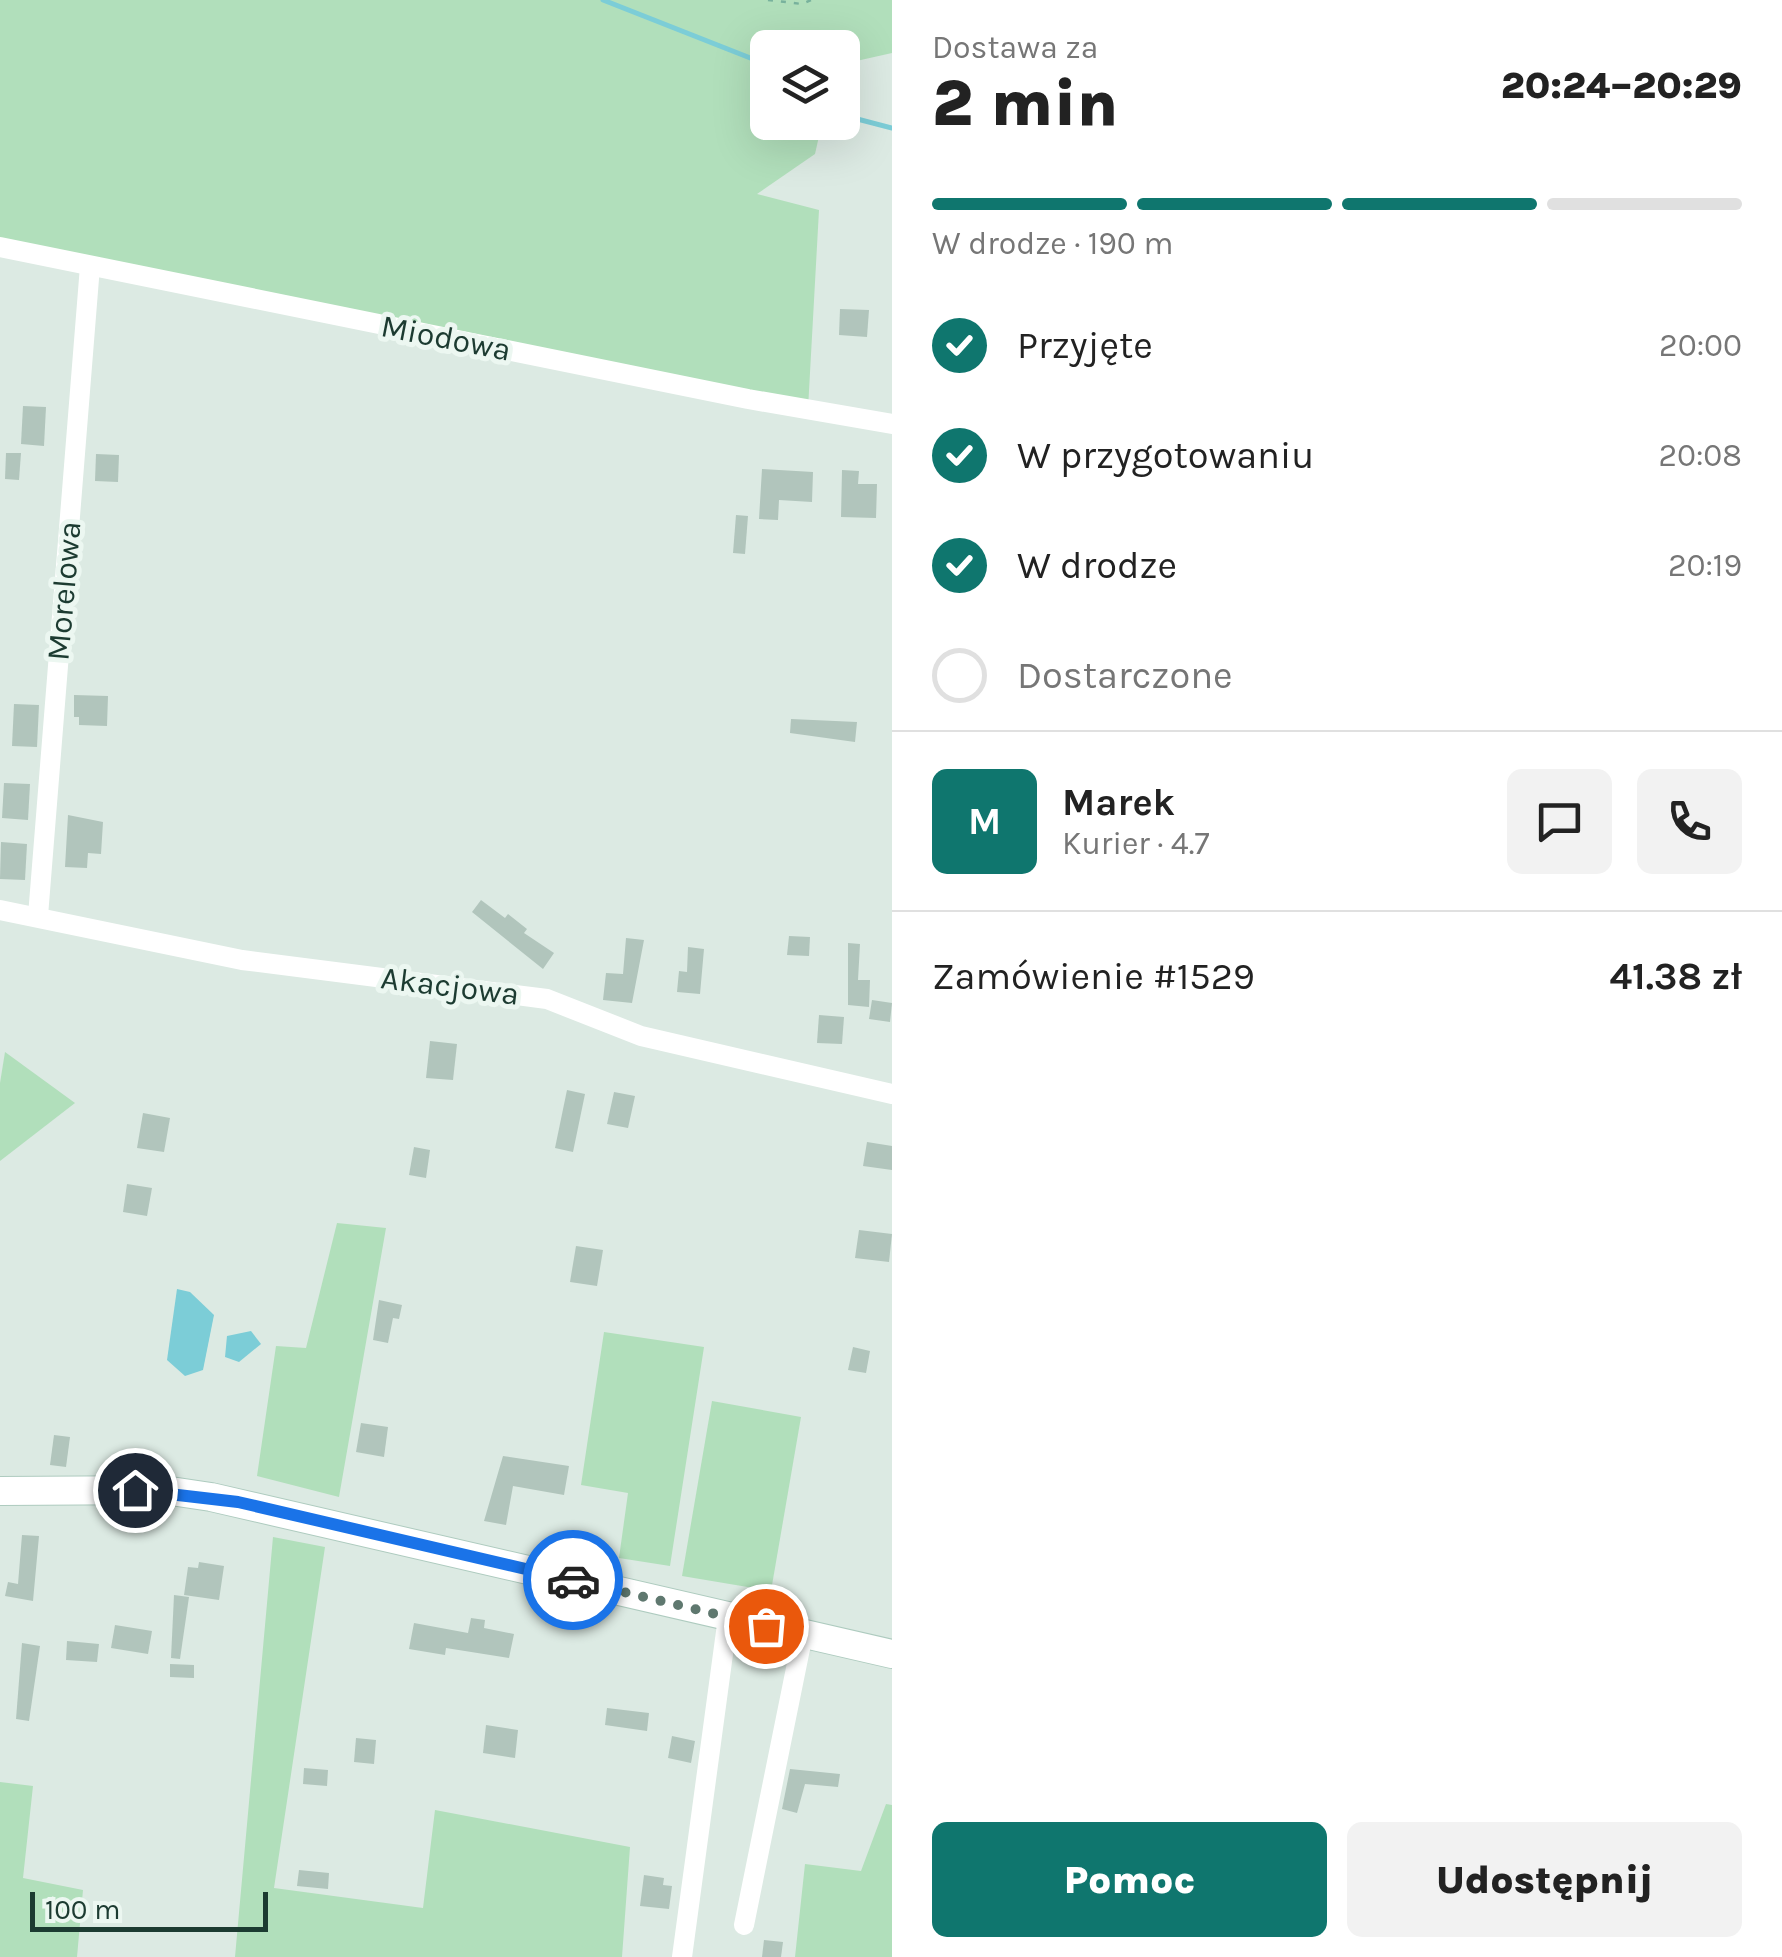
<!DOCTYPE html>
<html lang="pl">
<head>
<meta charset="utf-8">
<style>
  :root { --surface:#fff; --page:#f2f2f2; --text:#222; --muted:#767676; --line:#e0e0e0; --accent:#0f766e }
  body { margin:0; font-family:Karla,sans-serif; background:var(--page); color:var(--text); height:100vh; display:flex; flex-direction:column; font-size:38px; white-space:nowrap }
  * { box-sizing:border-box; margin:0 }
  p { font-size:32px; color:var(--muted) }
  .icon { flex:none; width:55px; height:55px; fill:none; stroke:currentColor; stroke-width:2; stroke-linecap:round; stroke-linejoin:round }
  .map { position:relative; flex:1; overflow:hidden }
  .panel { display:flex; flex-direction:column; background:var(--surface); width:890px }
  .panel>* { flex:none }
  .fabs { position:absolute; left:750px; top:30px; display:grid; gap:20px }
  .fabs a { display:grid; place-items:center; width:110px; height:110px; border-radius:15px; background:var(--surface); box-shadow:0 10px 40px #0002; font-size:50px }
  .scale { position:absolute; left:30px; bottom:25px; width:238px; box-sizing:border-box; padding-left:10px; border:5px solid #1c3b31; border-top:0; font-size:28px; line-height:35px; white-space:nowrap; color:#1c3b31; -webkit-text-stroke:8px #ecf7f1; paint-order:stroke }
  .pin { position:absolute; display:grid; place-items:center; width:85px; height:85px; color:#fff; margin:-42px; border:5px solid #fff; border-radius:50%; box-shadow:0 2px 10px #0007 }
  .courier { position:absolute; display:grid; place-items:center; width:100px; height:100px; margin:-50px; border:8px solid #1a73e8; border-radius:50%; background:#fff; color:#222; box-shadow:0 2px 12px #0007 }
  .headline em { font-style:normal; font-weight:800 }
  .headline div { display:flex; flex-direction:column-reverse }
  .headline { display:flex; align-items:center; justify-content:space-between; height:170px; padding:0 40px }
  h1 { font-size:65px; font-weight:800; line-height:75px }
  .bar { display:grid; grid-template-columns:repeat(4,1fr); gap:15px 10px; align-content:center; height:120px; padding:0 40px }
  .bar i { height:12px; border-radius:8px; background:var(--line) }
  .bar .current { background:var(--accent) }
  .bar p { grid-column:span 4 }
  .line { display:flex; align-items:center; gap:25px; padding:0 40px; border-top:2px solid var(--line) }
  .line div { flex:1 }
  .round { display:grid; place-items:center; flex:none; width:105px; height:105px; border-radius:15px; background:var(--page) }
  ol { padding:0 40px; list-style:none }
  li { display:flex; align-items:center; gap:30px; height:110px }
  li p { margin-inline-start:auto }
  li .icon { padding:10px; border-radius:50%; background:var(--accent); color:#fff; stroke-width:4 }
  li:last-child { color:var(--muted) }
  li i { width:55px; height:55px; border:5px solid var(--line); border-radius:50% }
  .action { display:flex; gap:20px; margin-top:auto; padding:20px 40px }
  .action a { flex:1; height:115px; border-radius:15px; background:var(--accent); color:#fff; font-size:40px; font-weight:800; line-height:115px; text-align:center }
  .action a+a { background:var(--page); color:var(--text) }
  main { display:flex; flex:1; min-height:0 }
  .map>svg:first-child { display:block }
  .green { fill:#b1dfbb }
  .water { fill:#7ccdd7 }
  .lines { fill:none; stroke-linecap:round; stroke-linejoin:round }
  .stream { stroke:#7ccdd7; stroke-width:5 }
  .building { fill:#b1c5bc }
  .secondary-casing { stroke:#aecbbf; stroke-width:30 }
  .path { stroke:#78b29d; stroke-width:2.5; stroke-dasharray:5 8; stroke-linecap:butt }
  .street { stroke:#fff; stroke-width:20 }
  .secondary { stroke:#fff; stroke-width:28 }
  .done { stroke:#5f786f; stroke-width:10; stroke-dasharray:0 18 }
  .route { stroke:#1a73e8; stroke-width:12 }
  .labels { text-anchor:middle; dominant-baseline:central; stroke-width:10; stroke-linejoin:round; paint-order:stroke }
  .street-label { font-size:32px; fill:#1c3b31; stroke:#ecf7f1 }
</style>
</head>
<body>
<main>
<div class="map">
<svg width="892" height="1957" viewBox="0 0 892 1957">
  <rect width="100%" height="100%" fill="#dceae3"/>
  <g class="green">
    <polygon points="0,0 892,0 892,53 843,64 842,48 768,48 768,122 822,123 815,154 757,194 819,210 808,409 0,247"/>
    <polygon points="5,1052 75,1103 0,1161 0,1083"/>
    <polygon points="337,1223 386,1228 339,1497 257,1476 276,1346 306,1348"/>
    <polygon points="604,1332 704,1347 670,1566 619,1558 628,1493 581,1485"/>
    <polygon points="712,1401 801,1417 771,1591 682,1576"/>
    <polygon points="273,1537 325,1547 274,1888 423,1908 435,1810 630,1847 622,1957 235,1957"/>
    <polygon points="0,1782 33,1786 23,1878 83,1890 77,1957 0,1957"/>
    <polygon points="886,1804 892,1805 892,1957 795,1957 805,1864 861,1871"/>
  </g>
  <g class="water">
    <polygon points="177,1289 190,1292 214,1315 203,1370 185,1376 167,1360"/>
    <polygon points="251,1331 261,1344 239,1362 225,1357 227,1336"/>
  </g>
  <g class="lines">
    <g class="stream">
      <polyline points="603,0 768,65"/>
      <polyline points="842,115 892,128"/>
    </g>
  </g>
  <g class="building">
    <polygon points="840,309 869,310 867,337 839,335"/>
    <polygon points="23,406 46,407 44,446 21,444"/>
    <polygon points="6,453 21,453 19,480 5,479"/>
    <polygon points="96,454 119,455 118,482 95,481"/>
    <polygon points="762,469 813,472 812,502 779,500 778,520 759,519"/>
    <polygon points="842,470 859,471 858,484 877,484 876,518 841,517"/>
    <polygon points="736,515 748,516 745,554 733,553"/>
    <polygon points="74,695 108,696 107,726 79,725 79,717 74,717"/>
    <polygon points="14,704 39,705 37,747 12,746"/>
    <polygon points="791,719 857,722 855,742 790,733"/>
    <polygon points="4,783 30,784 28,820 2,818"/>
    <polygon points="68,815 103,822 101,854 88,853 87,868 65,867"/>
    <polygon points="1,842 27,844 25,880 0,879"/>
    <polygon points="481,900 505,918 508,914 527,929 524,933 554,953 543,969 472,912"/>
    <polygon points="789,936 810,937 809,956 787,955"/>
    <polygon points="626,938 644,940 632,1003 603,1000 606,973 623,974"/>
    <polygon points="848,943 860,944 858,980 870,980 869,1007 848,1005"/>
    <polygon points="688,947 704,949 700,994 677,992 679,971 687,972"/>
    <polygon points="872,1000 892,1003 890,1022 869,1019"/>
    <polygon points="819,1015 844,1017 842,1044 817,1043"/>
    <polygon points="430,1041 457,1044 453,1080 426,1078"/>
    <polygon points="567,1090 585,1094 573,1152 555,1148"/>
    <polygon points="614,1092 635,1096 628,1128 607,1124"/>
    <polygon points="143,1113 170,1118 164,1152 137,1148"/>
    <polygon points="867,1142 892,1146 892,1170 863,1166"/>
    <polygon points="414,1147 430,1150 426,1178 409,1175"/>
    <polygon points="127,1184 152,1188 147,1216 123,1212"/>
    <polygon points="859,1230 892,1234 889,1262 855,1258"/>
    <polygon points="576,1246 603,1250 597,1286 570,1282"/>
    <polygon points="379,1300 402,1305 399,1319 393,1318 388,1343 373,1340"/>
    <polygon points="853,1347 870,1351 866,1373 848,1370"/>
    <polygon points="361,1423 388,1427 384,1457 356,1452"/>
    <polygon points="54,1435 70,1437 66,1467 50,1465"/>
    <polygon points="503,1456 569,1466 564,1495 513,1486 506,1525 484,1521"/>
    <polygon points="22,1535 39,1536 33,1601 5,1596 8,1582 18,1584"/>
    <polygon points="199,1562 224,1566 219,1600 184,1595 188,1567 198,1568"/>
    <polygon points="174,1595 189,1597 180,1659 171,1658"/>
    <polygon points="471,1618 485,1620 484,1628 514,1634 509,1658 446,1648 445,1655 409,1649 414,1623 468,1633"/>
    <polygon points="115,1625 152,1631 148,1654 111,1648"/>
    <polygon points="67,1641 99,1644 97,1662 66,1660"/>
    <polygon points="22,1643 40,1646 29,1721 16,1719"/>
    <polygon points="170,1664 194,1665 194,1678 170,1677"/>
    <polygon points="607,1708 649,1713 647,1731 605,1725"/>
    <polygon points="486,1725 518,1730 515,1758 483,1753"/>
    <polygon points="672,1736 695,1741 691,1763 668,1758"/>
    <polygon points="356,1738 376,1740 374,1764 354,1762"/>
    <polygon points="304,1768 328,1770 327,1786 303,1784"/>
    <polygon points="790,1769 840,1774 838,1787 805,1784 797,1813 782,1809"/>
    <polygon points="299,1870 329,1873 328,1889 297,1886"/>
    <polygon points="644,1875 664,1878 663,1885 672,1886 669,1909 640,1906"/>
    <polygon points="764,1940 783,1942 781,1957 762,1957"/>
  </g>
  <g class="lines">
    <defs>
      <polyline id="secondary" points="0,1491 164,1490 211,1497 892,1654"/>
    </defs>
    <use href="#secondary" class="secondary-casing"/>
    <polyline class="path" points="768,0 802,4 811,0"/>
    <g class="street">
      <polyline points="0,247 748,399 892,424"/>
      <polyline points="0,910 242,960 547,999 641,1036 892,1094"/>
      <polyline points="38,916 90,266"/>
      <polyline points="744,1925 803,1634"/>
      <polyline points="682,1957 728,1617"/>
    </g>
    <use href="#secondary" class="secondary"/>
  </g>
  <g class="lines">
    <polyline class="done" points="573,1580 766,1626"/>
    <polyline class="route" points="135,1490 238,1502 573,1580"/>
  </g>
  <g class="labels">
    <g class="street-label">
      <text transform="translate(446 338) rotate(11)">Miodowa</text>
      <text transform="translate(64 591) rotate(-85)">Morelowa</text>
      <text transform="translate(450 986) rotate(7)">Akacjowa</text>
    </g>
  </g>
</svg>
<div class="fabs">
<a><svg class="icon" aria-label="layers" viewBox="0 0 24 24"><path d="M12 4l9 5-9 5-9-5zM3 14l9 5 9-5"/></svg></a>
</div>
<div class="scale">100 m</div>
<div class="pin" style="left:766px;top:1626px;background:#ea580c"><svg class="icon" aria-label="bag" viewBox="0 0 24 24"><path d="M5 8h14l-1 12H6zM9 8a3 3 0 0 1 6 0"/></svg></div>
<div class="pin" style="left:135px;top:1490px;background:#1f2937"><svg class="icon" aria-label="home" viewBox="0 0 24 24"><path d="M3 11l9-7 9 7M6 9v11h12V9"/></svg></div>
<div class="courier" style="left:573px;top:1580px"><svg class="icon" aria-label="car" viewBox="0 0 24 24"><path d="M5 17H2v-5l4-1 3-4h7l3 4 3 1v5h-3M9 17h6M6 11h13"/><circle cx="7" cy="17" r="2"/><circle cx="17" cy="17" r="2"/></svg></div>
</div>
<section class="panel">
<div class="headline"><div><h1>2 min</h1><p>Dostawa za</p></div><em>20:24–20:29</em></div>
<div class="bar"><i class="current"></i><i class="current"></i><i class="current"></i><i></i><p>W drodze · 190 m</p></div>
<ol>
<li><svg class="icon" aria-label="check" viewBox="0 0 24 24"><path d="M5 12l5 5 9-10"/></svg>Przyjęte<p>20:00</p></li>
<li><svg class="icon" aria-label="check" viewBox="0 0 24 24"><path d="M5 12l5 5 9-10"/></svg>W przygotowaniu<p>20:08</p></li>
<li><svg class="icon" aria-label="check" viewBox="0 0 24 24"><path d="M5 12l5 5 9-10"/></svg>W drodze<p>20:19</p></li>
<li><i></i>Dostarczone</li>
</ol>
<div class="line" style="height:180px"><b class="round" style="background:var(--accent);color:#fff">M</b><div><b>Marek</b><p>Kurier · 4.7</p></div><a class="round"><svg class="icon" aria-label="chat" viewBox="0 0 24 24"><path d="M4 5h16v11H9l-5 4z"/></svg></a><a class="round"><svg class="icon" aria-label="phone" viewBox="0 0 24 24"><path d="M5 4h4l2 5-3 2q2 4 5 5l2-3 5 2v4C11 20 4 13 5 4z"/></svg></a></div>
<div class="line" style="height:130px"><div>Zamówienie #1529</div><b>41.38 zł</b></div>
<div class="action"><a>Pomoc</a><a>Udostępnij</a></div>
</section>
</main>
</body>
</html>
